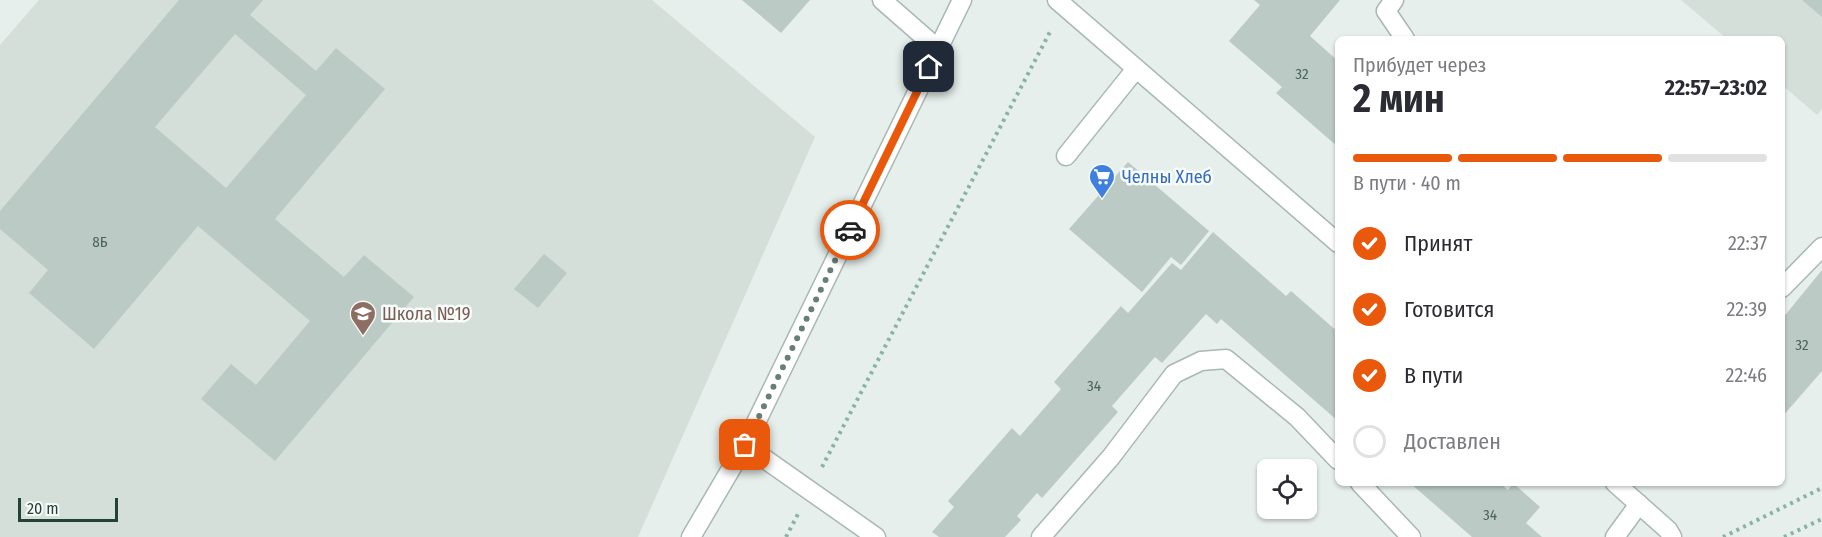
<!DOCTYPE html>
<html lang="ru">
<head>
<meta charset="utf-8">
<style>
  :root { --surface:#fff; --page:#f2f2f3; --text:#2b2b33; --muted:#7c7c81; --line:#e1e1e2; --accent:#ea580c }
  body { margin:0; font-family:"Fira Sans Condensed",sans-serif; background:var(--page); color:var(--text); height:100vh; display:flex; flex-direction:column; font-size:22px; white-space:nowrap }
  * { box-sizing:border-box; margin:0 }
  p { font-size:20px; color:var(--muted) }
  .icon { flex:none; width:33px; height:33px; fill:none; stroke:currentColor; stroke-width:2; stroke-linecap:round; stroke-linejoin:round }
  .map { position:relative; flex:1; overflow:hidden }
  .side { position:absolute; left:1335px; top:36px; width:450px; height:450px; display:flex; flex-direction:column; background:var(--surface); border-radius:9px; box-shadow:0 2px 4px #0004 }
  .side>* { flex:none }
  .tools { position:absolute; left:1257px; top:459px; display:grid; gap:12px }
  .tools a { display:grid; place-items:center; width:60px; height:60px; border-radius:9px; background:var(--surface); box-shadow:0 2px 4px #0004; font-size:30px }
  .scale { position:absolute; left:18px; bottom:15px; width:100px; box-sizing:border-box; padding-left:6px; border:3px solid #24423a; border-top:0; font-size:16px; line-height:21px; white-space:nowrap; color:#24423a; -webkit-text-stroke:4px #f7fbf9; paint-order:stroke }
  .pin { position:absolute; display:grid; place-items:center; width:51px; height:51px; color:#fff; margin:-26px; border-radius:12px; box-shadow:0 3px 9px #0006 }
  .courier { position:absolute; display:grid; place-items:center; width:60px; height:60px; margin:-30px; border:4px solid #ea580c; border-radius:50%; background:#fff; color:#222; box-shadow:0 2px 8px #0007 }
  .head em { font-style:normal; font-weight:700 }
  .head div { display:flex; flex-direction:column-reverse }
  .head { display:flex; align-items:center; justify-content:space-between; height:102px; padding:0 18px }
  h1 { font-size:39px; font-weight:700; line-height:45px }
  .bar { display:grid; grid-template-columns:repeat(4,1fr); gap:9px 6px; align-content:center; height:72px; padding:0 18px }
  .bar i { height:8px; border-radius:4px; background:var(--line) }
  .bar .on { background:var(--accent) }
  .bar p { grid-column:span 4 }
  ol { padding:0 18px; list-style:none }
  li { display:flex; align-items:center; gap:18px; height:66px }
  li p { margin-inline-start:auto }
  li .icon { padding:6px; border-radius:50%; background:var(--accent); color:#fff; stroke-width:4 }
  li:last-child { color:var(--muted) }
  li i { width:33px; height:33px; border:3px solid var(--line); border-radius:50% }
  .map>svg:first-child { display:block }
  .built { fill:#d4dfda }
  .building { fill:#bbcac4; fill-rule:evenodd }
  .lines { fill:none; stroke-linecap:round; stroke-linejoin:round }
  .service-casing { stroke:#a8b8b2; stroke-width:21 }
  .minor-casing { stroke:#a8b8b2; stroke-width:21 }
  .path { stroke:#86b3a5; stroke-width:4; stroke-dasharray:3 4.5; stroke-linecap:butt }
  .service { stroke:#fff; stroke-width:18 }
  .minor { stroke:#fff; stroke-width:18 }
  .done { stroke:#687f78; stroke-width:6; stroke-dasharray:0 10.8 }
  .route { stroke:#ea580c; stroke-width:8 }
  .labels { text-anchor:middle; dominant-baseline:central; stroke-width:5; stroke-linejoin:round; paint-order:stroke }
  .number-label { font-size:15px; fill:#4a645c }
  .shop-label { font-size:18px; fill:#366cbe; stroke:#f7fbf9; text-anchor:start }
  .education-label { font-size:18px; fill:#785e54; stroke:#f7fbf9; text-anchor:start }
</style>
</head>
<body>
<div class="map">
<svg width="1822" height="537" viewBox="0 0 1822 537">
  <rect width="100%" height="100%" fill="#e6efeb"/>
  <g class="built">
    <polygon points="39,0 652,0 815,137 638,537 0,537 0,45"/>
    <polygon points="1681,0 1822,0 1822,109 1817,115 1782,85 1782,39 1727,39"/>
  </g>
  <g class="building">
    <path d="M179,0H263L250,15L316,71L336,48L385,89L275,219L344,277L364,255L414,297L275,461L201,399L231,364L256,385L310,321L198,226L94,349L29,293L48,270L0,229V211ZM235,34L306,95L226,188L155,127Z"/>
    <polygon points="742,0 810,0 781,33"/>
    <polygon points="1254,0 1340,0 1310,36 1338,61 1338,147 1276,93 1282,87 1229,41 1260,5"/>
    <polygon points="1802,0 1822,0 1822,17"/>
    <polygon points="1128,162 1209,231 1181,265 1171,257 1142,292 1069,229"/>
    <polygon points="1213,232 1286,296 1291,291 1338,332 1338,421 1221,319 1217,324 1206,314 1162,363 1155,357 1112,406 1118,412 1042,498 1037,493 1017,516 1021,520 1005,537 939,537 932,532 954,507 948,501 1012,428 1020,436 1061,389 1054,382 1121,306 1128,313 1172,263 1181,270"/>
    <polygon points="544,254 567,273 538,308 514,289"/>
    <polygon points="1822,270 1822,371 1782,417 1782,319"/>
    <polygon points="1410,483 1500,483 1508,490 1513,483 1540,507 1526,523 1542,537 1472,537"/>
  </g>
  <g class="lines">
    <defs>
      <g id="service">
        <polyline points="882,0 938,49"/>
        <polyline points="1057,0 1338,243"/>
        <polyline points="1394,0 1386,11 1405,39"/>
        <polyline points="1066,156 1135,70"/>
        <polyline points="1782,288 1822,247"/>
        <polyline points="745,445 876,537"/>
        <polyline points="1360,483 1411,537"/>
        <polyline points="1615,483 1668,530 1672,537"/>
        <polyline points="1041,537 1111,457 1174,374 1201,361 1226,359 1297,417 1338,460"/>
        <polyline points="1615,537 1639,504"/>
      </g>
      <polyline id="minor" points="691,537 745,445 962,0"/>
    </defs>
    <use href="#service" class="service-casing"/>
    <use href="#minor" class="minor-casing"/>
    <g class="path">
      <polyline points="822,467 1051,30"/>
      <polyline points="786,537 798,514"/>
      <polyline points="1723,537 1822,488"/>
      <polyline points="1784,537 1822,519"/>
    </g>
    <use href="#service" class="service"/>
    <use href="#minor" class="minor"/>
  </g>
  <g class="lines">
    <polyline class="done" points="745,445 850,230"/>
    <polyline class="route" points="850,230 929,67"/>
  </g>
  <defs>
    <symbol id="supermarket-pin" viewBox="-11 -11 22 30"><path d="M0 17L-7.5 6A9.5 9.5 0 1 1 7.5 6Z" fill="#3f7fe0" stroke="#f7fbf9"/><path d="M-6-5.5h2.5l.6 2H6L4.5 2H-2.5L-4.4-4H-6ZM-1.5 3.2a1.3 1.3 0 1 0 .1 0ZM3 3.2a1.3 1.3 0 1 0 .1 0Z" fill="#fff"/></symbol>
    <symbol id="school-pin" viewBox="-11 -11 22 30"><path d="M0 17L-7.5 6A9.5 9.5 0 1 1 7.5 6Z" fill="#8d6e63" stroke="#f7fbf9"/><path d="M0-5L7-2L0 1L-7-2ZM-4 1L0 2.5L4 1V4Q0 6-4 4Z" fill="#fff"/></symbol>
  </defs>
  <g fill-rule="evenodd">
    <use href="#supermarket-pin" x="1087" y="162" width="30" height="40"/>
    <use href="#school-pin" x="348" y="299" width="30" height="40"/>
  </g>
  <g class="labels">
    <g class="number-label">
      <text x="1302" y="74">32</text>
      <text x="100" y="242">8Б</text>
      <text x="1802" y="345">32</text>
      <text x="1094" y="386">34</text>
      <text x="1490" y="515">34</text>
    </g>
    <g class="shop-label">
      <text x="1122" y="177">Челны Хлеб</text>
    </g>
    <g class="education-label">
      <text x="382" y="314">Школа №19</text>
    </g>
  </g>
</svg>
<div class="tools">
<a><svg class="icon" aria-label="locate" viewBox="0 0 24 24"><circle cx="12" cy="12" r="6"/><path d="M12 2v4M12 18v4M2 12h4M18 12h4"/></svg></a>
</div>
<div class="scale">20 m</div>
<div class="pin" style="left:745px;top:445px;background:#ea580c"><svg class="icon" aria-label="bag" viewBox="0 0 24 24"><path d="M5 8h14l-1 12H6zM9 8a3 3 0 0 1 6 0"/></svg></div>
<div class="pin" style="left:929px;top:67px;background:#1f2937"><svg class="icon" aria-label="home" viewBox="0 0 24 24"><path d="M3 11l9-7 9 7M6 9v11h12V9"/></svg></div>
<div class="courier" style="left:850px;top:230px"><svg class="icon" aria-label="car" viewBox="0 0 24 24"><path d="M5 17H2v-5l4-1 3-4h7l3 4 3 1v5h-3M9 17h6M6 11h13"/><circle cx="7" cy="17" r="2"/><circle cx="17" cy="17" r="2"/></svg></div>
<section class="side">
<div class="head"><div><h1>2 мин</h1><p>Прибудет через</p></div><em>22:57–23:02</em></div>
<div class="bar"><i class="on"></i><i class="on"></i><i class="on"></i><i></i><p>В пути · 40 m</p></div>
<ol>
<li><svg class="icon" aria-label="check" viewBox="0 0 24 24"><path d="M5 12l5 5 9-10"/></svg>Принят<p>22:37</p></li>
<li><svg class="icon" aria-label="check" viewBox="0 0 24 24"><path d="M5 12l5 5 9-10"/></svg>Готовится<p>22:39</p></li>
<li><svg class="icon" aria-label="check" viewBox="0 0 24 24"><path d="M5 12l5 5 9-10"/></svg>В пути<p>22:46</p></li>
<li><i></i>Доставлен</li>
</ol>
</section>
</div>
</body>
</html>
